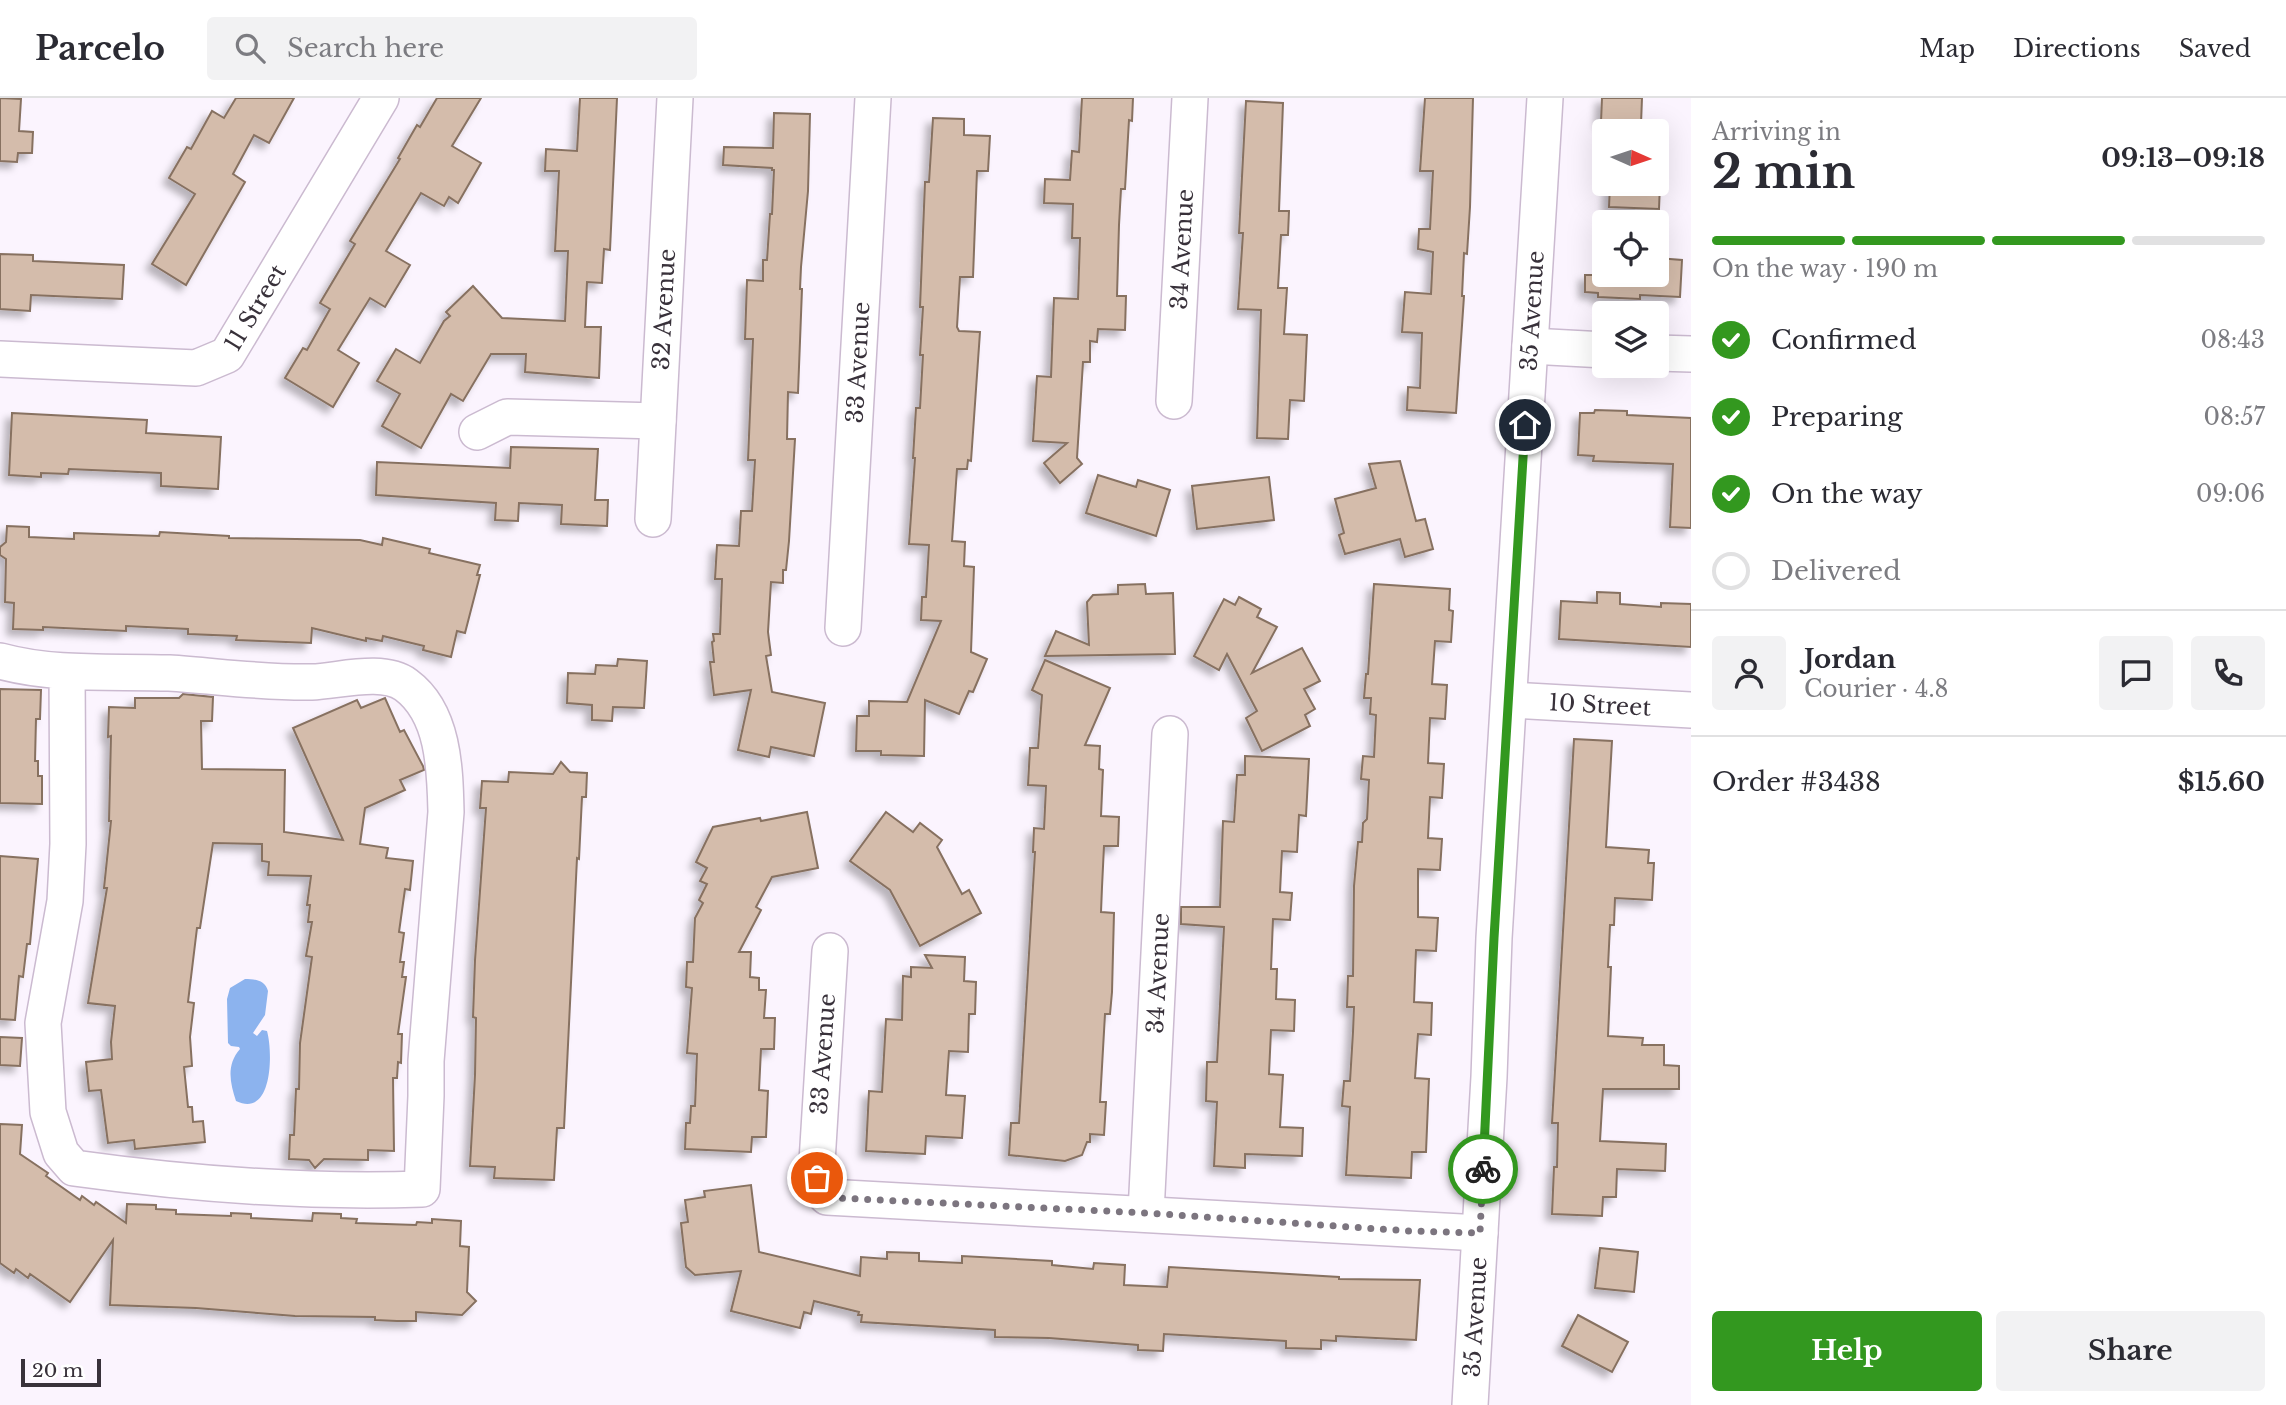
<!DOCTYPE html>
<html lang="en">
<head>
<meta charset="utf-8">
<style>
  :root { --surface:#fff; --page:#f2f2f3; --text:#2b2b33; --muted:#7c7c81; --line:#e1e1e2; --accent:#33981f }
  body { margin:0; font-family:"Libre Baskerville",serif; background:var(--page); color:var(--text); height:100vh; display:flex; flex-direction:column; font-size:26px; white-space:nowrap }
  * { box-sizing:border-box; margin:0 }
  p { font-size:23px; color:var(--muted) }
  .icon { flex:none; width:38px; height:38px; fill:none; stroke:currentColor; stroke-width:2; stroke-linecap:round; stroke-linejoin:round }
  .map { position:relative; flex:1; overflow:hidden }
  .details { display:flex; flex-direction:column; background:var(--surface); width:595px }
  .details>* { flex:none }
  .needle { width:46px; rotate:93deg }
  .controls { position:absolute; left:1592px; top:21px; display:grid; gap:14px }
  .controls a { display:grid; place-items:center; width:77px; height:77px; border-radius:7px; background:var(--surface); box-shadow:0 7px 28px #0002; font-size:35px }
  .scale { position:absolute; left:21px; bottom:18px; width:80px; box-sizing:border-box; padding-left:7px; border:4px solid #38313a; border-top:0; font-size:19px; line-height:24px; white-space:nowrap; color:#38313a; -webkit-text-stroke:5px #fff; paint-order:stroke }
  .pin { position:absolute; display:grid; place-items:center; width:60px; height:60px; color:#fff; margin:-30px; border:4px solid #fff; border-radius:50%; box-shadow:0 2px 7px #0007 }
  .courier { position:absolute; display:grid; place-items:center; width:70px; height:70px; margin:-35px; border:5px solid #33981f; border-radius:50%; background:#fff; color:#222; box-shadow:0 2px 9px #0007 }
  .overview em { font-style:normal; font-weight:700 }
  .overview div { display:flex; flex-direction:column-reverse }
  .overview { display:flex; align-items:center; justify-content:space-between; height:119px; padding:0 21px }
  h1 { font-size:46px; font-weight:700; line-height:52px }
  .bar { display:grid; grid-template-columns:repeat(4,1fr); gap:10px 7px; align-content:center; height:84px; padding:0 21px }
  .bar i { height:9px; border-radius:5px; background:var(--line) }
  .bar .on { background:var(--accent) }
  .bar p { grid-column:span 4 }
  .line { display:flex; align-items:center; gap:18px; padding:0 21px; border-top:2px solid var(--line) }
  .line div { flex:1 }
  .round { display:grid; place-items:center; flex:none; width:74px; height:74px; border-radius:7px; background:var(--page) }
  ol { padding:0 21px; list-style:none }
  li { display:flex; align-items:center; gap:21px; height:77px }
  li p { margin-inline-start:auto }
  li .icon { padding:7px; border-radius:50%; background:var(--accent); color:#fff; stroke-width:4 }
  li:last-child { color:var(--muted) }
  li i { width:38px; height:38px; border:4px solid var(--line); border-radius:50% }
  .cta { display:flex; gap:14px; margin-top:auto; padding:14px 21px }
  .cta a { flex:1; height:80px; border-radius:7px; background:var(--accent); color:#fff; font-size:28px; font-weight:700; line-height:80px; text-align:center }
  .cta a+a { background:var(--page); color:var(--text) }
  header { display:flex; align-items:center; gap:42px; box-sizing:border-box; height:98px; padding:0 35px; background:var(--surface); border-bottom:2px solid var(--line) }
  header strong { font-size:33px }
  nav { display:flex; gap:38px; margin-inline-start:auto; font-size:24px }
  .search { width:490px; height:63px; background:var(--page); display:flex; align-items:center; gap:18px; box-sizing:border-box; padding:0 24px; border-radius:7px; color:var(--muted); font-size:26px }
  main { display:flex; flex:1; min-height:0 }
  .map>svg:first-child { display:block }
  .water { fill:#8cb3ee }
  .building { fill:#d4bcab; stroke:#877161; stroke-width:2; filter:url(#shadow) }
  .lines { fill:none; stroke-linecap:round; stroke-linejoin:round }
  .minor-casing { stroke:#cbbad0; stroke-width:38 }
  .minor { stroke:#fff; stroke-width:35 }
  .done { stroke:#7c757f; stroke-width:7; stroke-dasharray:0 12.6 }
  .route { stroke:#33981f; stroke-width:9 }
  .labels { text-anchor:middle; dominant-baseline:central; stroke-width:5; stroke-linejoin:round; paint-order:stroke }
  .street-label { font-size:23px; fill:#38313a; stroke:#fff }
</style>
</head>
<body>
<header>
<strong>Parcelo</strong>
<div class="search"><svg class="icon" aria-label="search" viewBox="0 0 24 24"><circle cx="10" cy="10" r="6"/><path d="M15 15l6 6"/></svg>Search here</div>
<nav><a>Map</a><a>Directions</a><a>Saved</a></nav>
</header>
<main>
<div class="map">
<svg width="1691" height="1307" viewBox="0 0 1691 1307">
  <defs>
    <filter id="shadow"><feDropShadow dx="-6" dy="6" stdDeviation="3.5" flood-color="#0004"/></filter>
  </defs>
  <rect width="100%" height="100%" fill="#fbf4fe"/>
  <path class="water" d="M245,881C255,881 265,882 268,893L265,917L253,935L257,938L262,932L267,933C273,954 273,1021 236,1003C230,985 226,967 240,951L239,949L231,948L228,945L227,901L230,890Z"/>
  <g class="building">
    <polygon points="0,0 21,1 19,33 33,34 32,55 18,55 17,64 0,63"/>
    <polygon points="236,0 294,0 269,45 254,37 233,76 245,84 186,187 152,166 195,96 169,80 187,49 191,51 212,13 224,20"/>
    <polygon points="437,0 481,0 452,48 481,65 458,105 449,99 444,108 421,95 386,153 410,167 385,209 370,200 338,252 359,265 333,309 285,280 303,250 307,252 330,211 320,205 355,146 350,143 400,61 398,60 417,27 420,29"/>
    <polygon points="580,0 617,0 610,152 604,151 602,185 587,184 585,229 601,229 599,280 525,274 526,256 491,256 463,303 451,296 421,350 382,328 400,296 377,283 396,251 420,265 444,223 450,218 446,214 473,188 502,220 565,223 568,153 555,153 559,73 545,73 546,51 577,53"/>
    <polygon points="1082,0 1133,0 1132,23 1129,22 1125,91 1121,91 1119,127 1117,198 1126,198 1125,232 1098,231 1097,244 1090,243 1090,264 1083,264 1077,360 1082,366 1060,385 1044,365 1067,345 1033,343 1037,278 1051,279 1054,200 1078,201 1080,140 1072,140 1073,106 1044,105 1045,81 1070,82 1072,53 1079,54"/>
    <polygon points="1425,0 1473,0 1470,109 1467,156 1464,155 1462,198 1464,198 1456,315 1407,312 1408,289 1420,290 1422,235 1402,234 1405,194 1431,196 1433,154 1418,151 1419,131 1430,131 1433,73 1420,73"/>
    <polygon points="1602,0 1642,0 1641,26 1601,24"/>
    <polygon points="1246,3 1283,5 1279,113 1289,113 1288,137 1281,137 1278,190 1287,190 1284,236 1307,237 1304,303 1290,302 1288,341 1257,340 1261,212 1238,211 1243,135 1239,135"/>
    <polygon points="774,15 810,16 808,93 801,169 800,191 802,191 798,295 788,294 787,341 795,341 789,443 786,472 783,472 783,485 771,484 768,534 771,557 766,558 772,594 825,605 814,658 771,649 769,659 738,652 751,592 714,597 710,564 714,564 712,544 714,543 713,536 720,536 722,481 715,481 717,447 739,448 741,413 752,413 755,362 748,362 753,241 745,241 747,182 763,183 763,162 767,162 770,116 772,116 774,72 772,72 772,70 723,67 724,49 773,50"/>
    <polygon points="933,20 964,21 964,37 990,38 988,73 977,73 973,179 960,179 957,229 959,233 980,234 971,363 968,362 967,371 957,371 952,443 965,444 964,468 974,469 971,554 987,561 973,594 969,593 959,616 925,602 924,658 881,657 881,653 856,653 857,618 869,618 869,603 907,604 941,523 921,522 922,499 926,499 929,447 909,446 915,360 913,360 916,310 920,310 923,257 920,257 923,209 920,209 925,84 929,84"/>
    <polygon points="1610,86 1660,86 1659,111 1609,109"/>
    <polygon points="0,156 33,157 33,163 124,167 122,201 31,197 30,213 0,211"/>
    <polygon points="1657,160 1682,162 1680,199 1640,197 1640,201 1598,199 1598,195 1585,194 1585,177 1657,177"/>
    <polygon points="1595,312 1627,313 1627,317 1691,320 1691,430 1670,429 1673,366 1593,363 1594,358 1578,357 1580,315 1594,315"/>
    <polygon points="12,315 147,322 146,335 221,339 218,391 161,388 161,375 69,371 68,376 41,375 41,379 9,377"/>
    <polygon points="511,349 598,351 595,402 608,402 607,428 561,426 562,407 519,405 518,423 495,422 496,405 376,397 377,364 510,370"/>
    <polygon points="1400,363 1416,423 1425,421 1433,451 1405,459 1400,441 1345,456 1339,437 1344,435 1335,401 1376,390 1369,366"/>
    <polygon points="1098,377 1136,389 1138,382 1170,392 1156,438 1086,415"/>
    <polygon points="1269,379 1274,422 1197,431 1192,388"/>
    <polygon points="7,428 29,429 29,439 74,441 74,435 159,438 160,434 229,438 229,440 360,442 382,447 383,440 430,451 429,455 480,467 477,477 480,477 465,535 457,533 451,559 423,552 424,548 383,538 382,543 366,540 366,543 312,530 311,545 236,542 237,538 188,536 188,531 126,528 126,533 43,529 43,532 13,531 14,505 5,504 6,461 0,457 0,449 6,444"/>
    <polygon points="1145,486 1146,496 1173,495 1175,556 1045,558 1056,533 1089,547 1087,504 1093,497 1118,496 1118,487"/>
    <polygon points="1374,486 1450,491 1449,512 1453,513 1451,544 1435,543 1432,586 1447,587 1445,621 1430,620 1428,665 1444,666 1442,700 1430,699 1428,740 1442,741 1440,772 1418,771 1418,819 1438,820 1436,853 1416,852 1414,904 1432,905 1431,937 1418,936 1415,980 1429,981 1426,1054 1412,1054 1411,1080 1346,1077 1350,1009 1342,1008 1344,983 1350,983 1353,934 1354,909 1347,909 1348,878 1353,878 1354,788 1358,744 1362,744 1363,725 1367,721 1369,682 1361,681 1363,658 1374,659 1376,617 1370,616 1371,600 1364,600 1366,576 1368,576"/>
    <polygon points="1597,494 1620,495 1620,506 1661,509 1661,505 1691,506 1691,549 1559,541 1561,503 1597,505"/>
    <polygon points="1239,499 1261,511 1257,519 1277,529 1252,575 1302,550 1320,583 1304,591 1315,611 1305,617 1310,628 1262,653 1246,620 1257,613 1227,556 1219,572 1194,558 1224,501 1235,507"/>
    <polygon points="618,561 647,563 644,610 613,609 612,623 592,622 592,607 567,605 568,575 595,576 596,567 617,568"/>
    <polygon points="1045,562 1110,590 1085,647 1100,648 1099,671 1103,672 1101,718 1119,719 1118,748 1104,748 1102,789 1101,814 1114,815 1112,894 1110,916 1105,916 1100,1004 1106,1004 1104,1037 1090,1036 1090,1044 1087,1044 1082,1057 1065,1063 1009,1057 1011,1025 1019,1025 1035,754 1033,754 1034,730 1044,731 1046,688 1028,687 1030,650 1038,650 1042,597 1032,592"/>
    <polygon points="0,591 41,592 40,621 36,621 35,663 38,663 38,678 42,678 42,706 0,705"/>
    <polygon points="183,596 213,599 212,623 201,623 202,671 285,672 284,734 343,742 293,630 357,602 361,610 385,600 400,634 404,632 423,668 424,672 400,682 405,692 365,710 360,746 388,750 386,760 413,763 410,792 405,791 399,834 404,835 400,864 404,864 402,879 406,879 398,936 402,936 401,965 398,964 397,980 393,980 394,1053 368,1052 368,1062 324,1061 315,1070 309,1062 289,1061 290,1037 294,1037 296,991 299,991 300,945 312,859 306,858 312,824 308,824 310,807 307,807 311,778 268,777 269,764 262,763 262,746 213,745 200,830 197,830 188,904 194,905 190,939 192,968 184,969 188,1009 192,1009 193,1024 203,1023 205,1044 135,1051 134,1042 108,1045 101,992 89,993 86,964 112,961 111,944 115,908 88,905 107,790 104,790 111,723 109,723 111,638 108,639 109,609 135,610 135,600 179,600"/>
    <polygon points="1574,641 1612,643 1606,749 1649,752 1648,765 1654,765 1652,802 1615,800 1614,827 1610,827 1608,869 1611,869 1608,938 1643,940 1642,947 1664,947 1664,967 1679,968 1679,991 1603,991 1600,1043 1666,1046 1665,1073 1617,1071 1616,1099 1603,1099 1602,1118 1552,1116 1554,1069 1557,1069 1558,1025 1552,1025"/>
    <polygon points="1245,658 1309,661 1306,718 1299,717 1297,754 1282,753 1280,794 1292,795 1290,822 1273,821 1271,871 1277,871 1276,901 1295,902 1294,933 1271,932 1269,976 1283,977 1280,1029 1303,1030 1302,1058 1245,1056 1245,1070 1214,1068 1217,1004 1206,1003 1207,964 1217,964 1224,829 1181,826 1181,809 1220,809 1223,723 1234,724 1237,677 1245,677"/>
    <polygon points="561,664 570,674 587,675 586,699 582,699 579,761 577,760 564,1030 557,1030 554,1082 494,1080 495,1069 470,1068 475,977 476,920 473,919 475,862 486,710 480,710 482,683 508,684 509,674 553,676"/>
    <polygon points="807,714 818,770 772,779 756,809 761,812 739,854 751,854 750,879 759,880 759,892 766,892 764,920 775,920 774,951 761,951 759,992 768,993 766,1039 752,1039 751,1054 685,1051 686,1025 690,1025 691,1008 695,1008 697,956 687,955 692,890 686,889 687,864 693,864 695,820 703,805 699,802 707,786 700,783 707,770 696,764 713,729 760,720 761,723"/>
    <polygon points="886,714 913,734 920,725 942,742 937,749 962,796 969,792 981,815 920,848 890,792 850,763"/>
    <polygon points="0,758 38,761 30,846 27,846 23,879 19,878 15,922 0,921"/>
    <polygon points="925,857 965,859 964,883 976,884 975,916 969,916 968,954 949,953 946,997 965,998 962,1040 926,1038 925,1056 866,1053 869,993 882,994 886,921 902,922 903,878 911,879 911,869 932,870"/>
    <polygon points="0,939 22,940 20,968 0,967"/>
    <polygon points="0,1026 22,1027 20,1056 48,1075 46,1078 80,1102 82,1098 94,1107 96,1104 126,1125 127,1106 156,1107 156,1111 176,1112 176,1116 231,1118 231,1115 251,1116 251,1120 312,1123 313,1115 341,1116 341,1120 357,1121 356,1125 416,1127 417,1124 432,1125 432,1121 461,1123 460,1148 469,1149 467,1194 476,1203 462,1217 416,1214 416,1223 397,1223 375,1222 375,1219 295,1218 196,1210 110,1207 113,1142 70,1204 30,1176 28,1180 16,1171 14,1175 0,1165"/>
    <polygon points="751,1087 759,1154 860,1178 861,1159 887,1161 887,1154 919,1155 919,1163 962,1165 962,1158 1052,1163 1052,1167 1093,1171 1094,1165 1125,1167 1124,1187 1167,1189 1169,1169 1339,1179 1339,1181 1420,1182 1416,1242 1336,1238 1336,1243 1321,1242 1321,1251 1286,1250 1286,1243 1164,1236 1163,1253 1138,1252 1138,1247 1049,1240 995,1239 995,1232 861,1224 862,1217 858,1217 859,1214 814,1203 811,1216 804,1214 800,1230 731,1213 741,1173 695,1177 686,1169 681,1125 688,1124 685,1102 705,1099 704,1093"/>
    <polygon points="1600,1150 1638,1154 1634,1194 1595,1190"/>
    <polygon points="1578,1217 1628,1244 1612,1274 1562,1248"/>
  </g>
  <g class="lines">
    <defs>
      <g id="minor">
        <polyline points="1530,248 1605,252"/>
        <polyline points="1657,255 1691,256"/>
        <path id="s1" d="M0,261L196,270L227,257L381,0"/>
        <path id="s2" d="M1174,303L1190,0"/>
        <polyline points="477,334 507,319 658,323"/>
        <path id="s3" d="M653,421L675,0"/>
        <path id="s4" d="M843,530L873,0"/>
        <path d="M0,563C55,578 112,573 169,575C216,578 264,585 312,584C339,583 383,570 406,587C444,615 445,671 446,714L426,963V998L422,1091C305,1095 189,1086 74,1070L61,1055L48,1014L43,925L65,803L68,746L67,574"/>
        <path id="s5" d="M1509,602L1691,612"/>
        <polyline points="830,853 817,1064 820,1092 827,1099 1480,1135"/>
        <path id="s6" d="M1146,1115L1170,636"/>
        <path id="s7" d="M1470,1307L1489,979L1494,840L1545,0"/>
      </g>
    </defs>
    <use href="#minor" class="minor-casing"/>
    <use href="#minor" class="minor"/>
  </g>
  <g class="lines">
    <polyline class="done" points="817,1080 820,1092 827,1099 838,1100 1146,1115 1409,1133 1480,1135 1483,1071"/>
    <polyline class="route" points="1483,1071 1494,840 1525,327"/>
  </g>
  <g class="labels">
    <g class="street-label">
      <text stroke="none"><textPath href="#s2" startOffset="152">34 Avenue</textPath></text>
      <text stroke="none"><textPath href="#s1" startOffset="285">11 Street</textPath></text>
      <text stroke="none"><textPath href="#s3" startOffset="210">32 Avenue</textPath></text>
      <text stroke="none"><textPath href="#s7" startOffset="1096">35 Avenue</textPath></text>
      <text stroke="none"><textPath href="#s4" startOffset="266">33 Avenue</textPath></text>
      <text stroke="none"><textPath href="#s5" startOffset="91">10 Street</textPath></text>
      <text stroke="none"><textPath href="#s6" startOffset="240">34 Avenue</textPath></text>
      <text transform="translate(823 956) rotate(-86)">33 Avenue</text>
      <text stroke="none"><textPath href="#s7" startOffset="88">35 Avenue</textPath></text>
    </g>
  </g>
</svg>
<div class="controls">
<a><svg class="needle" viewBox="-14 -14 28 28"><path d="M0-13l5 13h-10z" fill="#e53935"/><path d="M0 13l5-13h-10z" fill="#7c7c81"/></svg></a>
<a><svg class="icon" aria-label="locate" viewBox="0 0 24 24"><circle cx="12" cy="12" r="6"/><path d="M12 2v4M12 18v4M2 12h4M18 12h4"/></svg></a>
<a><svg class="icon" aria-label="layers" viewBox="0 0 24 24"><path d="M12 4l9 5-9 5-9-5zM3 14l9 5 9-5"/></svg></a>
</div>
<div class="scale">20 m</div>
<div class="pin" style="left:817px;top:1080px;background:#ea580c"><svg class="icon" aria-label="bag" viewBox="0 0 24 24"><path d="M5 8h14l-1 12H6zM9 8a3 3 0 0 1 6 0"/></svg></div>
<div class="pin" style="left:1525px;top:327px;background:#1f2937"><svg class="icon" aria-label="home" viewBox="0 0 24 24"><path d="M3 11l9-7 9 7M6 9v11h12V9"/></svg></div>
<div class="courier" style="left:1483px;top:1071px"><svg class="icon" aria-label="bike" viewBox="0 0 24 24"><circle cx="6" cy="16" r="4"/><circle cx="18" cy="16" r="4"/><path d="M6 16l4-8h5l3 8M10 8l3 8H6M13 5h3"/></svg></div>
</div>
<section class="details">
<div class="overview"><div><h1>2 min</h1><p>Arriving in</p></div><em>09:13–09:18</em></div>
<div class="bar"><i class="on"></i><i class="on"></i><i class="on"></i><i></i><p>On the way · 190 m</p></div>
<ol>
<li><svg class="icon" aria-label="check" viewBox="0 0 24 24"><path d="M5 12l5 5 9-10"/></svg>Confirmed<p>08:43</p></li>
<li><svg class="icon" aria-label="check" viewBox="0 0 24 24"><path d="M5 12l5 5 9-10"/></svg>Preparing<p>08:57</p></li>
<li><svg class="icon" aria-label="check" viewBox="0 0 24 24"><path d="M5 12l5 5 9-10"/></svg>On the way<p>09:06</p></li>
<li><i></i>Delivered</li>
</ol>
<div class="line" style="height:126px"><a class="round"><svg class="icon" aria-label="person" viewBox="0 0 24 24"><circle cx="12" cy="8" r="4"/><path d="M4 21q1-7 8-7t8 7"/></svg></a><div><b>Jordan</b><p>Courier · 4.8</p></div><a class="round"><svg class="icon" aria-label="chat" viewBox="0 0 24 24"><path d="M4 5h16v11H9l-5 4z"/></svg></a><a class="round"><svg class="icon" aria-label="phone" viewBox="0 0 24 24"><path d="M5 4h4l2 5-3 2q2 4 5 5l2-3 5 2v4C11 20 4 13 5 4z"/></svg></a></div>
<div class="line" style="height:91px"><div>Order #3438</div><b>$15.60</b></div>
<div class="cta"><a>Help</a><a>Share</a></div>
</section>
</main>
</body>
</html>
